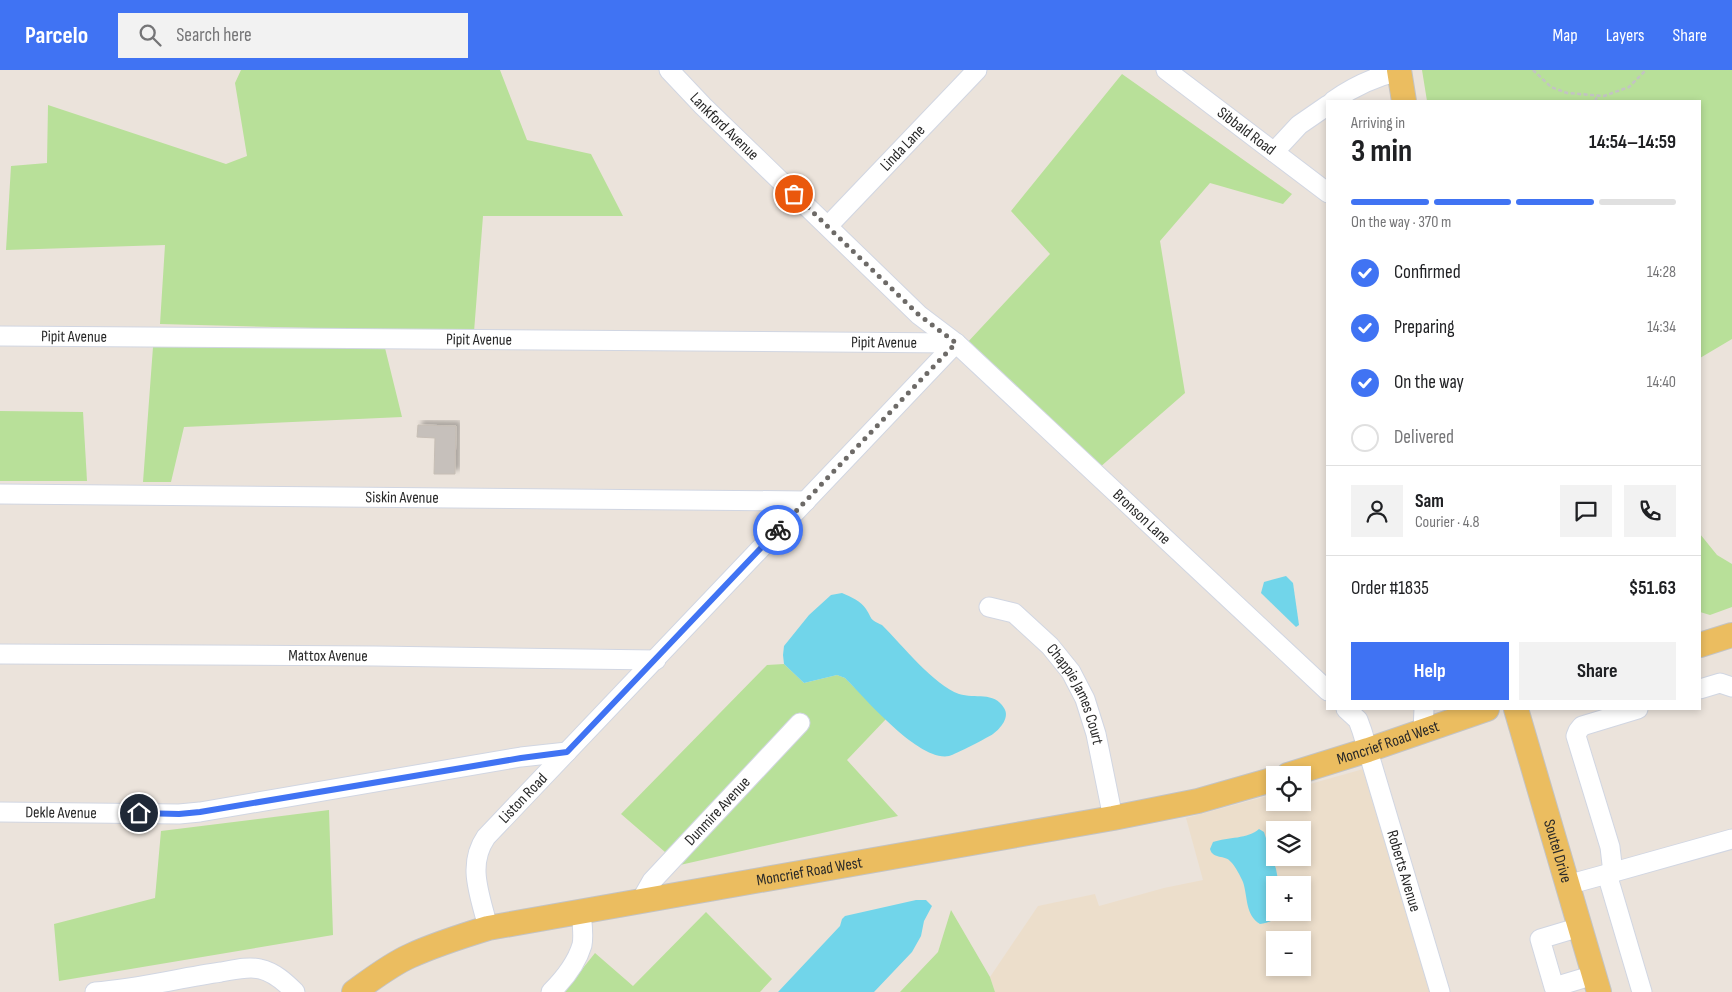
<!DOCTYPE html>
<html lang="en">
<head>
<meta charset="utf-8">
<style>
  :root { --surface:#fff; --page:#f2f2f2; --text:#202124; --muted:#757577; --line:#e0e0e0; --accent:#4073f3 }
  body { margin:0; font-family:"Sofia Sans Condensed",sans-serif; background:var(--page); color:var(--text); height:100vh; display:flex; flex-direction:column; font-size:19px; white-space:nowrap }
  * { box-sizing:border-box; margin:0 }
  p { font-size:16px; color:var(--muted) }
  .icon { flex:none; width:28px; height:28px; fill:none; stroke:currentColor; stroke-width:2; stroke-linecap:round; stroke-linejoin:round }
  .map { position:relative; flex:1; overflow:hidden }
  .sheet { position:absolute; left:1326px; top:30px; width:375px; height:610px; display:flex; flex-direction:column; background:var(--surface); border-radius:0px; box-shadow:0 2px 8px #0003 }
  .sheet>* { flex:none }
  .tools { position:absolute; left:1266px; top:696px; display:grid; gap:10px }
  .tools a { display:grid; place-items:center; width:45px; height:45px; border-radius:0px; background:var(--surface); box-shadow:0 2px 8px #0003; font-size:25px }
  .pin { position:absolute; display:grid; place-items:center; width:42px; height:42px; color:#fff; margin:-21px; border:2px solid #fff; border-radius:50%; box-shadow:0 1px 5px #0007 }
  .courier { position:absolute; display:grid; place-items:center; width:50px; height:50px; margin:-25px; border:4px solid #4073f3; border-radius:50%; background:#fff; color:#222; box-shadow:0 1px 6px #0007 }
  .headline em { font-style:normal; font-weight:700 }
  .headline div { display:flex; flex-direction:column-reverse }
  .headline { display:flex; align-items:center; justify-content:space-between; height:85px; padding:0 25px }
  h1 { font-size:32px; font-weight:700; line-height:38px }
  .bar { display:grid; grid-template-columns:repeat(4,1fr); gap:8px 5px; align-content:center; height:60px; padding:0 25px }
  .bar i { height:6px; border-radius:4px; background:var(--line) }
  .bar .active { background:var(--accent) }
  .bar p { grid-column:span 4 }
  .line { display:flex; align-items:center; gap:12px; padding:0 25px; border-top:1px solid var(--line) }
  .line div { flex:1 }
  .round { display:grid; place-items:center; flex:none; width:52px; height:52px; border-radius:0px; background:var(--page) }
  ol { padding:0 25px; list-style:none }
  li { display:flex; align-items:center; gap:15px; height:55px }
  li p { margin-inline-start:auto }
  li .icon { padding:5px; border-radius:50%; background:var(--accent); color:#fff; stroke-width:4 }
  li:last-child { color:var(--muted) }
  li i { width:28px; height:28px; border:2px solid var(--line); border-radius:50% }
  .primary-button { display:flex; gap:10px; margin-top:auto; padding:10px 25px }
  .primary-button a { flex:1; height:58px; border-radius:0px; background:var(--accent); color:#fff; font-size:20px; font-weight:700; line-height:58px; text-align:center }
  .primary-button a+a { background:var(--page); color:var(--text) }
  header { display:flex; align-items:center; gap:30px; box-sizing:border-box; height:70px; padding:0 25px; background:var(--accent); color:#fff }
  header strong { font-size:24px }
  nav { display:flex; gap:28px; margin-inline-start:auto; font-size:18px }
  .search { width:350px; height:45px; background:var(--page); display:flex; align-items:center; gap:12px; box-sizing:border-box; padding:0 18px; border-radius:0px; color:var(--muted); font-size:19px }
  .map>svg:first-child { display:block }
  .education { fill:#ecdecb; fill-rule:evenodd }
  .green { fill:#b8e099 }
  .water { fill:#71d5ea }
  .building { fill:#c6c0bb; stroke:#c6beb5; filter:url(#shadow) }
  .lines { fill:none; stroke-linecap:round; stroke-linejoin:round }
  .minor-casing { stroke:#d1d6e2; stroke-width:21 }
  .major-casing { stroke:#c3c3c3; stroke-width:26 }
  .path { stroke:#c3c3c3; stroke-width:2.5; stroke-dasharray:4 2.5; stroke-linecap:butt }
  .minor { stroke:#fff; stroke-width:19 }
  .major { stroke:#ebbd60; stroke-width:24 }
  .done { stroke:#6d6a67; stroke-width:5; stroke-dasharray:0 9 }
  .route { stroke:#4073f3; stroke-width:6 }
  .labels { text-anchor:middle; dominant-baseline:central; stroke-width:5; stroke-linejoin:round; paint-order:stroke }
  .street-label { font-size:16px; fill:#292929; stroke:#fff }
</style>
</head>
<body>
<header>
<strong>Parcelo</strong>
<div class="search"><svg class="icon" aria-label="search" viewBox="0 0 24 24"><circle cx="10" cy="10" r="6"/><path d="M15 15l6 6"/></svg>Search here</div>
<nav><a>Map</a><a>Layers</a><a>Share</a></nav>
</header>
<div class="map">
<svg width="1732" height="922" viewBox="0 0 1732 922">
  <defs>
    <filter id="shadow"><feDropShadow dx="4.5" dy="-4.5" stdDeviation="2.5" flood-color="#0004"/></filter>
  </defs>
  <rect width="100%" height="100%" fill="#ebe3db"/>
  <path class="education" d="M1367,698L1434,922H995L990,907L1038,836L1095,824L1099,836L1164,818L1203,810L1186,748L1275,724V732H1302L1303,716ZM1275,760H1302V788H1275ZM1275,815H1302V842H1275ZM1275,870H1302V898H1275Z"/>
  <g class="green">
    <polygon points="241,0 500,0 527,70 591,84 623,146 483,146 474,262 160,254 165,175 6,180 11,96 47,93 48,35 226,94 247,86 235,13"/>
    <polygon points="1422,0 1732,0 1732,269 1700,288 1700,31 1427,31"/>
    <polygon points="1122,4 1292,124 1283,134 1210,113 1160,171 1185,323 1099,398 966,274 1050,184 1011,141"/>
    <polygon points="153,277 385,278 402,347 184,357 171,412 143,412"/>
    <polygon points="0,341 83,342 87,411 0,411"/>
    <polygon points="1700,464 1717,485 1732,494 1732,537 1710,545 1700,542"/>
    <polygon points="784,594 804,613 837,605 845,608 886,649 847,690 898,746 680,795 621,744 767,595"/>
    <polygon points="329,740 333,865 59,911 54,854 155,828 161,761"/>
    <polygon points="951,840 990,907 995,922 900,922 938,882"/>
    <polygon points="706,842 772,909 760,922 564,922 595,883 633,916"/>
  </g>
  <g class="water">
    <polygon points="1286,506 1293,513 1299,555 1296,557 1261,523 1264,512"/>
    <path d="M842,523C851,527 861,531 866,539C873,550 869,549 882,555C902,575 934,615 959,624C975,629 994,621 1004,638C1010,647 1001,658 993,664C987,668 956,684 949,686C919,692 865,628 845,608L837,605L804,613L784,594L783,585L784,576L809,545L831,525Z"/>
    <path d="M1259,759L1264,762L1276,799L1279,815H1275V842L1277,843C1276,851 1267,853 1260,854C1245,845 1248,827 1243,812C1240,806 1236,797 1231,792C1225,784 1213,790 1210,779L1213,772C1228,767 1248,769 1259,759Z"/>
    <polygon points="916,830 926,830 932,836 924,851 921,866 912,882 874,922 778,922 840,856 842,849 845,846"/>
  </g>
  <polygon class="building" points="418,355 456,356 455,404 434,404 435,368 417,367"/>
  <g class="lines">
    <defs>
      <g id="minor">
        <path id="s1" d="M669,0L703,36L919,245L956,273L1328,621"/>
        <path id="s2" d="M1166,0L1328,123"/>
        <path d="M1333,31C1354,16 1374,7 1399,1"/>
        <polyline points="1274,82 1299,55 1328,35"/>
        <path id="s3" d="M828,156L977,0"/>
        <path id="s4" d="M0,266L956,273"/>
        <path id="s5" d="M0,424L806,431"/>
        <path id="s6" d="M989,537L1014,543L1050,576L1071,602L1085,629L1096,664L1113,748"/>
        <path id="s7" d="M0,584L375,586L656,590"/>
        <polyline points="1700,619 1720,613 1732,617"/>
        <path id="s8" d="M1346,639L1358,650L1362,661L1440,922"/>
        <polyline points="1423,661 1424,639"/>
        <path id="s9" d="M0,742L179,744L200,742L521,687L567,682"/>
        <polyline points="1613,803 1610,777 1576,666 1578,661 1582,656 1638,639"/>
        <polyline points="1607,804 1732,769"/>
        <polyline points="1567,815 1607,804 1642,922"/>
        <path id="s10" d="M640,832L652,811L800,653"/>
        <polyline points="1580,857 1540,869 1554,917 1594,905"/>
        <path id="s11" d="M488,858C481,827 466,796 486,767L956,273"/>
        <path d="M95,922C138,919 179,908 221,902C233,900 248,896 260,899C274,902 285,912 295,922"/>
        <path d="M551,922C564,909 577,892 582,875C584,865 582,853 581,842"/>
      </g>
      <g id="major">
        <polyline points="1399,0 1404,31"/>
        <polyline points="1700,575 1732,565"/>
        <path id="s12" d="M1516,639L1599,922"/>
        <path id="s13" d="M1288,705L1368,680L1487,639"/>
        <path id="s14" d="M354,922C372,909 390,895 410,886C436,874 462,866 488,858L1113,748L1198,731L1275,709"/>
      </g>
    </defs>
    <use href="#minor" class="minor-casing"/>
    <use href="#major" class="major-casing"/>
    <g class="path">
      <polyline points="1533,0 1551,17 1567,23 1604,26 1629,17 1646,0"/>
      <polyline points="1595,31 1598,25"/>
    </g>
    <use href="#minor" class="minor"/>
    <use href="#major" class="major"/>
  </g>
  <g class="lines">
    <polyline class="done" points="778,460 956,273 919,245 794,124"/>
    <polyline class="route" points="139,743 179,744 200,742 521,688 567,682 778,460"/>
  </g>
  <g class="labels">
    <g class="street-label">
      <text stroke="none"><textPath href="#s1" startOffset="79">Lankford Avenue</textPath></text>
      <text stroke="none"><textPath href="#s2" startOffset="101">Sibbald Road</textPath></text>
      <text stroke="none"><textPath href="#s3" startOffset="108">Linda Lane</textPath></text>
      <text stroke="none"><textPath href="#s4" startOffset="74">Pipit Avenue</textPath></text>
      <text stroke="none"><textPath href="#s4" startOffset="479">Pipit Avenue</textPath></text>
      <text stroke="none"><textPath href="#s4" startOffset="884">Pipit Avenue</textPath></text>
      <text stroke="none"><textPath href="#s5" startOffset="402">Siskin Avenue</textPath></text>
      <text stroke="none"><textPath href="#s1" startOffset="651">Bronson Lane</textPath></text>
      <text stroke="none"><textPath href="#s7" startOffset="328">Mattox Avenue</textPath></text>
      <text stroke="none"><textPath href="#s6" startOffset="130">Chappie James Court</textPath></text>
      <text stroke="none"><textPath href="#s13" startOffset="105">Moncrief Road West</textPath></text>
      <text stroke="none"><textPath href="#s11" startOffset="148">Liston Road</textPath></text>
      <text stroke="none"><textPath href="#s10" startOffset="120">Dunmire Avenue</textPath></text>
      <text stroke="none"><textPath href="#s9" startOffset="61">Dekle Avenue</textPath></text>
      <text stroke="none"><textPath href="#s12" startOffset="148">Soutel Drive</textPath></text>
      <text stroke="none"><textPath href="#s8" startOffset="174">Roberts Avenue</textPath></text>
      <text stroke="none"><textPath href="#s14" startOffset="476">Moncrief Road West</textPath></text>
    </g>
  </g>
</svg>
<div class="tools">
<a><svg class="icon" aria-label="locate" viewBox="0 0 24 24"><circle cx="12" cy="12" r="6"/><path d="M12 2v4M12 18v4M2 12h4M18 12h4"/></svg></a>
<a><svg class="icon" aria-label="layers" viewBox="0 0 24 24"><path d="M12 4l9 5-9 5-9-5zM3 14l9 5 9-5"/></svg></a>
<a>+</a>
<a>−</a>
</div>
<div class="pin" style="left:794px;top:124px;background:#ea580c"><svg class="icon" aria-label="bag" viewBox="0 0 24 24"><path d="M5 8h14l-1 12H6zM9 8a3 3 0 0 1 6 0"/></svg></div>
<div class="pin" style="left:139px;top:743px;background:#1f2937"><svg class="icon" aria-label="home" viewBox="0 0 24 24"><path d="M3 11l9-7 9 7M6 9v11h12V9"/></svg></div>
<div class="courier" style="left:778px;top:460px"><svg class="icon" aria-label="bike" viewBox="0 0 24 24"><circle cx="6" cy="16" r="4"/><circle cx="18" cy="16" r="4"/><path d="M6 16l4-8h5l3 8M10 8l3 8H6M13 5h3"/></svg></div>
<section class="sheet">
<div class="headline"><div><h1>3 min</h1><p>Arriving in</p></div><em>14:54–14:59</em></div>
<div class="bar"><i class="active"></i><i class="active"></i><i class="active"></i><i></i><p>On the way · 370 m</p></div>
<ol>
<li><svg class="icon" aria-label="check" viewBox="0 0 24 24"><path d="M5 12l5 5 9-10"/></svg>Confirmed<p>14:28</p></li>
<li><svg class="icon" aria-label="check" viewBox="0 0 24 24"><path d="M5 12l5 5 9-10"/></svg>Preparing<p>14:34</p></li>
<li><svg class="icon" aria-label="check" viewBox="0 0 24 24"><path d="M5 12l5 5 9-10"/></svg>On the way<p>14:40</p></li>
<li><i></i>Delivered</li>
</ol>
<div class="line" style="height:90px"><a class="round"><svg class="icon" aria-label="person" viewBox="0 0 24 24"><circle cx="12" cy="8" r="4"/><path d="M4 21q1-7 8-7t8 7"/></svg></a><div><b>Sam</b><p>Courier · 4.8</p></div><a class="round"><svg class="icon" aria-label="chat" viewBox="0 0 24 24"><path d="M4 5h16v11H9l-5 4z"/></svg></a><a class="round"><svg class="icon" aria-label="phone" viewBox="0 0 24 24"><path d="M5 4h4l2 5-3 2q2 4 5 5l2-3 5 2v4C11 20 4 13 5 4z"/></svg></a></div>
<div class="line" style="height:65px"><div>Order #1835</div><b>$51.63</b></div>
<div class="primary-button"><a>Help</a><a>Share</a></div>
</section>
</div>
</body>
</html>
